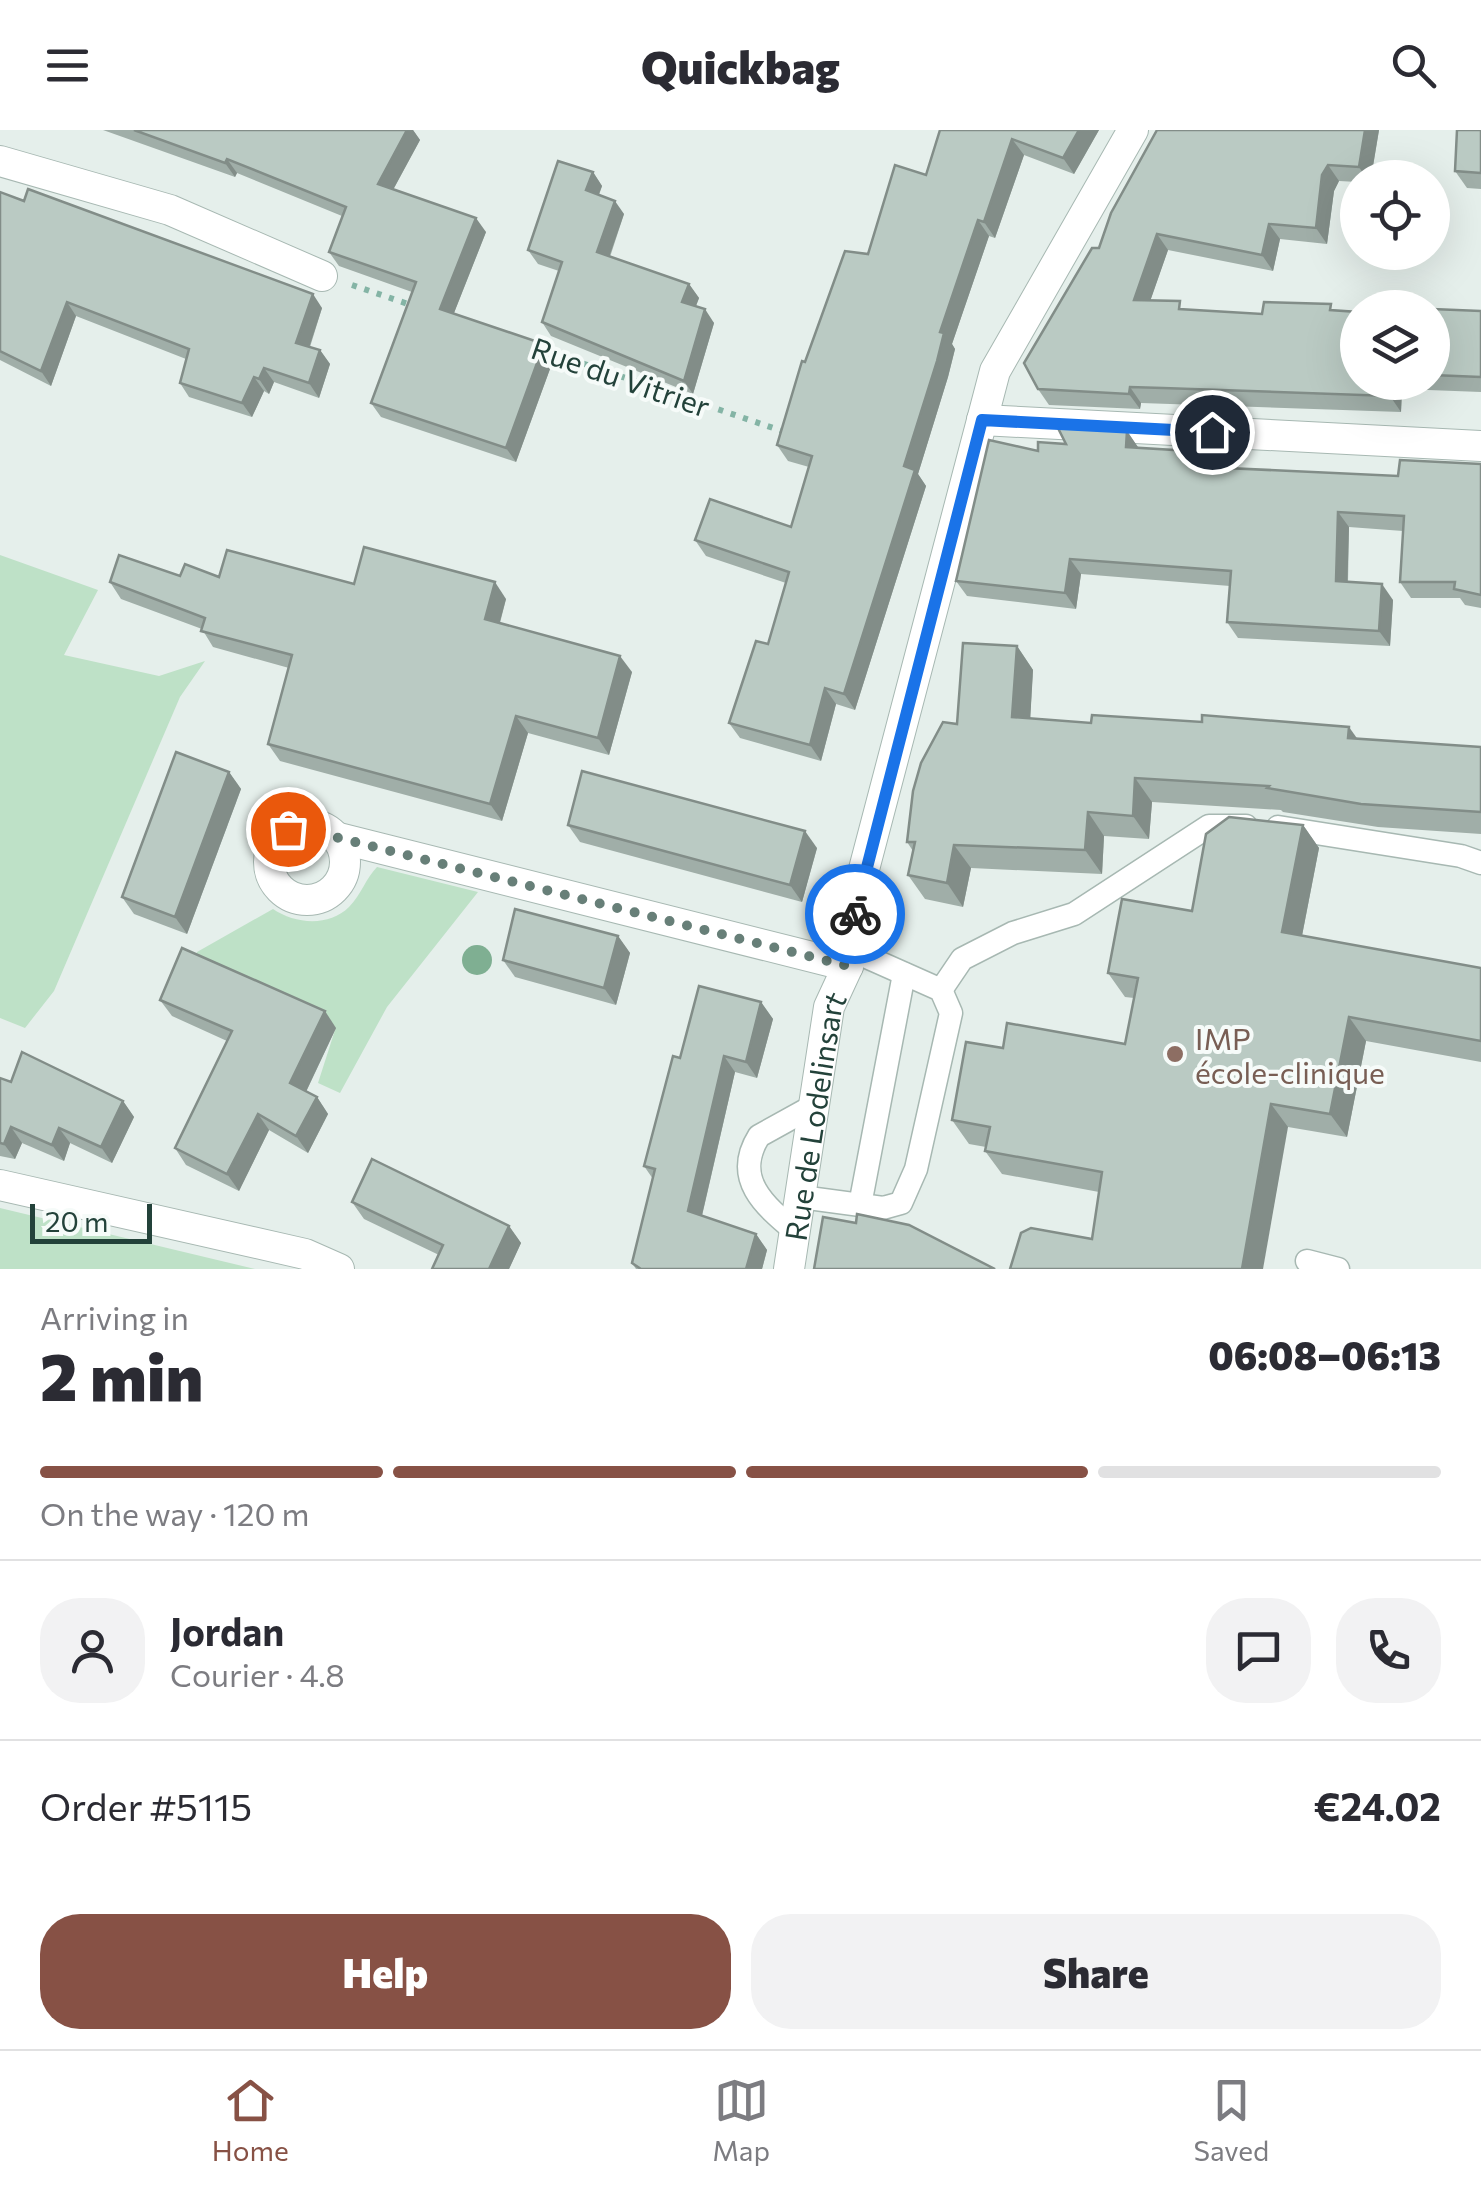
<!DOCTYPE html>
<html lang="en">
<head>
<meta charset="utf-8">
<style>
  :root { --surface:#fff; --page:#f2f2f3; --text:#2b2b33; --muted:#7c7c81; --line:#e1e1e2; --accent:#875145 }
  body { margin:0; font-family:Commissioner,sans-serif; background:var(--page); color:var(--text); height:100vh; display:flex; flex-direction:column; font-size:38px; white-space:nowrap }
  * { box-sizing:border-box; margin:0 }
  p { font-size:32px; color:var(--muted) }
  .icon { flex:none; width:55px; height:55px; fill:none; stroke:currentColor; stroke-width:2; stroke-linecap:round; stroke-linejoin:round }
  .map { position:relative; height:1139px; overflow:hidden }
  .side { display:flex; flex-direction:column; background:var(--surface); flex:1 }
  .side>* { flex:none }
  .buttons { position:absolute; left:1340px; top:30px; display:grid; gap:20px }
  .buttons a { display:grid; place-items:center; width:110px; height:110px; border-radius:50%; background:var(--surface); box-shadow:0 10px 40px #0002; font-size:50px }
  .scale { position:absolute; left:30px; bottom:25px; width:122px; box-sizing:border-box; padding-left:10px; border:5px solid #23423a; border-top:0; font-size:28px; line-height:35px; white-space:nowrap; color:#23423a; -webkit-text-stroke:8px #f6fbf9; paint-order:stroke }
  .pin { position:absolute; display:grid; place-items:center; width:85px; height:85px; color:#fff; margin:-42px; border:5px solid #fff; border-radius:50%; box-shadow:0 2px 10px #0007 }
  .courier { position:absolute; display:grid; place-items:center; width:100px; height:100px; margin:-50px; border:8px solid #1a73e8; border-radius:50%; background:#fff; color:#222; box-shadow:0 2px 12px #0007 }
  .overview em { font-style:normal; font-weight:800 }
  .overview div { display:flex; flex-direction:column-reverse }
  .overview { display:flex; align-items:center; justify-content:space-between; height:170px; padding:0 40px }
  h1 { font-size:65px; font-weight:800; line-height:75px }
  .bar { display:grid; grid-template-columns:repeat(4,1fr); gap:15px 10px; align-content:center; height:120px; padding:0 40px }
  .bar i { height:12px; border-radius:8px; background:var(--line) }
  .bar .current { background:var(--accent) }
  .bar p { grid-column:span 4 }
  .line { display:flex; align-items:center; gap:25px; padding:0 40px; border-top:2px solid var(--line) }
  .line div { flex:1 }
  .round { display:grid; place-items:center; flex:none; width:105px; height:105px; border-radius:40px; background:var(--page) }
  .action { display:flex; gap:20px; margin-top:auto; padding:20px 40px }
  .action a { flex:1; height:115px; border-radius:40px; background:var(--accent); color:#fff; font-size:40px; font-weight:800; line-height:115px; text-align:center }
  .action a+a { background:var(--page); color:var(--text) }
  header { display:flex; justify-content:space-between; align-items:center; height:130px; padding:0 40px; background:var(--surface); font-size:45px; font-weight:800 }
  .dock { display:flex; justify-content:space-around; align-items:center; height:140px; border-top:2px solid var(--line); background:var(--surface); font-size:28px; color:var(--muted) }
  .dock a { display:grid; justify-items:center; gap:5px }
  .dock .current { color:var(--accent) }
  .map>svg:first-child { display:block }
  .green { fill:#bee1c7 }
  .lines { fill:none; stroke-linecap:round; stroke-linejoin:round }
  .service-casing { stroke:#a7b8b2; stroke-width:25 }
  .minor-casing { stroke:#a7b8b2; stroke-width:32 }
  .path { stroke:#84b4a5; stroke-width:6; stroke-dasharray:5 8; stroke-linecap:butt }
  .service { stroke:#fff; stroke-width:22 }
  .minor { stroke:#fff; stroke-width:30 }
  .tree { fill:#7faf92 }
  .wall { fill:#a0aea8 }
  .shaded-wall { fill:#828d88 }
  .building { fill:#bacac3; stroke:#828d88; stroke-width:2.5 }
  .done { stroke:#677f78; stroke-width:10; stroke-dasharray:0 18 }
  .route { stroke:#1a73e8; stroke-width:12 }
  .education-dot { fill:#8d6e63; stroke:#f6fbf9; stroke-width:4 }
  .labels { text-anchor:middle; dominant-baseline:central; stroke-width:8; stroke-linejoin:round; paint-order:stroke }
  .street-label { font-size:30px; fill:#23423a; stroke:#f6fbf9 }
  .education-label { font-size:30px; fill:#785e54; stroke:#f6fbf9; text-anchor:start }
</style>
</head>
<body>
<header><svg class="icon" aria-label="menu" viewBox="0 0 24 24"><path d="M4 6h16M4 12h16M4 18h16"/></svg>Quickbag<svg class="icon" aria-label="search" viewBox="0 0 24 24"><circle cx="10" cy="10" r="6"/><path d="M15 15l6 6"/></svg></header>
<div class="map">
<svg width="1481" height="1139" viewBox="0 0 1481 1139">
  <rect width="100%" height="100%" fill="#e5efeb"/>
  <g class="green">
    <polygon points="0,425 98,460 64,525 159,546 205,531 180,567 54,861 25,898 0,888"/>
    <path d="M377,737L478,762L387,877L340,963L318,953L335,900L192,838L197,822L273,779C295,794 329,797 349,777C361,765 366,748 377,737Z"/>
    <polygon points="0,1078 255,1139 0,1139"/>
  </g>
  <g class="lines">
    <defs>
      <g id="service">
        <polyline points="1278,697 1461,726 1481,733"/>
        <polyline points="941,860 962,829 1013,803 1074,784 1209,696 1246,696"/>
        <polyline points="801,1067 883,1078 901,1073 916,1039 951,883 941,860 851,820"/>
        <polyline points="860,1075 904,844"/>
        <path d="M796,1102C765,1076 732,1049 759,1006L815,975"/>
        <polyline points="1307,1131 1338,1139"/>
      </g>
      <g id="minor">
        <polyline points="0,31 170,80 322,146"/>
        <polyline points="982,290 1481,316"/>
        <circle cx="307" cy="732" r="38"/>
        <polyline points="335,707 848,836"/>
        <polyline points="0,1055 305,1124 339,1139"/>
        <path id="s1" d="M789,1139L829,877L848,836L858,762L995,241L1133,0"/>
      </g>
    </defs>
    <use href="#service" class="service-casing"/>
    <use href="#minor" class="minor-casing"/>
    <g class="path">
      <polyline points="352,155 411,175"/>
      <polyline points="546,221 785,302"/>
    </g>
    <use href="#service" class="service"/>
    <use href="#minor" class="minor"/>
  </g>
  <circle class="tree" cx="477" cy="830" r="15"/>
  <g class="wall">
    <polygon points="103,0 413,0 420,10 393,60 486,102 454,183 554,228 516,332 381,287 371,273 412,162 339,136 329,122 342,86 237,43 235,47"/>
    <polygon points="940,0 1099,0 1074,44 1024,25 995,108 989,106 952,214 955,219 948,247 918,344 926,356 855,580 836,574 821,631 740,608 729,593 768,514 786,453 706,426 695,410 791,397 809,337 788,331 777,315 805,232 868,124 926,45"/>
    <polygon points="1157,0 1379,0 1371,48 1358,48 1358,52 1339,51 1334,61 1327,114 1280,109 1273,141 1168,120 1150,171 1186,180 1358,252 1432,252 1432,179 1481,181 1481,262 1402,259 1401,282 1141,273 1140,279 1049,275 1038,259 1099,118"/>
    <polygon points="1481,0 1481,59 1467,58 1455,41"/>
    <polygon points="593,42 602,56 599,65 624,84 610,127 689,154 699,168 696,176 714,193 693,264 551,206 542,192 559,141 538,134 528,120"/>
    <polygon points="0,62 322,178 310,217 320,220 330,234 319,268 274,252 269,264 264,261 252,287 189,267 180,253 186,229 76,186 51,256 0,230"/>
    <polygon points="1127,301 1138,318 1217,338 1398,346 1481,334 1481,478 1465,475 1460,468 1411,468 1400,452 1403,401 1349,397 1348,452 1393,470 1390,516 1238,508 1227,492 1230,456 1081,444 1076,479 967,466 956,451 1038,321"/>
    <polygon points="180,446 354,454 506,469 500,493 632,542 609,625 528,603 502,691 280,631 268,614 289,538 213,517 202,499 121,469 110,452"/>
    <polygon points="1017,516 1033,540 1030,589 1481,617 1481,704 1378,697 1283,682 1281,680 1152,672 1149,709 1104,706 1102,744 971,738 963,777 925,769 908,745 913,721 907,712 957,594"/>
    <polygon points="229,642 241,659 187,804 134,784 122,767"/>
    <polygon points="568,695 817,718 802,772 580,712"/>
    <polygon points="1303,695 1319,718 1302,806 1481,838 1481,932 1366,911 1347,1007 1288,997 1092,1109 1099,1062 1002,1044 985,1021 986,1017 969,1014 952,990 1003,918 1125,914 1134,868 1125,867 1108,843"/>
    <polygon points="618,806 630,823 616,875 515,847 503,830"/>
    <polygon points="160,870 336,898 306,962 317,967 328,984 308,1023 269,1000 239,1061 186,1035 175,1018 227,911 172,886"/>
    <polygon points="761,872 773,889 757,948 735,942 702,1086 756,1104 767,1120 762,1139 636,1139 632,1133 653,1049 644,1036 680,928"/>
    <polygon points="0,948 11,952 123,971 134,987 112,1033 70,1013 64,1031 22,1013 15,1029 0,1026"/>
    <polygon points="352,1072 509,1096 521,1113 509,1139 432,1139 439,1125 364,1089"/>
  </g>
  <g class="shaded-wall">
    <polygon points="407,0 413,0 420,10 388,69 378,54"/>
    <polygon points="1079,0 1099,0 1074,44 1063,28"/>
    <polygon points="1365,0 1379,0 1371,48 1366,48 1359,37"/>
    <polygon points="1012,9 1024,25 995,108 984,92"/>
    <polygon points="227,29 237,43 235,47 225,33"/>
    <polygon points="1328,35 1339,51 1334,61 1327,114 1316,98 1322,45"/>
    <polygon points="593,42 602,56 595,74 586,60"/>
    <polygon points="615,71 624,84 606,136 597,122"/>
    <polygon points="476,88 486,102 450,193 440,179"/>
    <polygon points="978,90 989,106 952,214 955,219 948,247 918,344 926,356 855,580 844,564 940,202"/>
    <polygon points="1269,94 1280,109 1273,141 1262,125"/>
    <polygon points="1157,104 1168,120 1145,186 1134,170"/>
    <polygon points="689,154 699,168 692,186 682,172"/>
    <polygon points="313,164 322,178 306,227 296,213"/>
    <polygon points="67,172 76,186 51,256 41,241"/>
    <polygon points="705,179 714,193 693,264 684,251"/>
    <polygon points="544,214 554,228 516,332 506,318"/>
    <polygon points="320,220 330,234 319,268 309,253"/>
    <polygon points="264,238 274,252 269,264 259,249"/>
    <polygon points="254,247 264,261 252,287 242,273"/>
    <polygon points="1391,252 1397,252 1402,259 1401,282 1390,266"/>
    <polygon points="1130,257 1141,273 1140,279 1129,264"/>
    <polygon points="1127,301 1138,317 1137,333 1126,317"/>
    <polygon points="1206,322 1217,338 1205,337"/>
    <polygon points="1338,382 1349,397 1347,467 1336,451"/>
    <polygon points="1070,429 1081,444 1076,479 1065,463"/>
    <polygon points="495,452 506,469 496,506 485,489"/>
    <polygon points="1382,454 1393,470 1390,516 1379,501"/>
    <polygon points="1017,516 1033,540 1029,611 1012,587"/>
    <polygon points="620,526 632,542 609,625 598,608"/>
    <polygon points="825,558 836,574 821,631 810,615"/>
    <polygon points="516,586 528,603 502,691 490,674"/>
    <polygon points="1349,597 1366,621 1348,608"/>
    <polygon points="229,642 241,659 187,804 175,787"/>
    <polygon points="1135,648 1152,672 1149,709 1133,686"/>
    <polygon points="1088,682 1104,706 1102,744 1085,720"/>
    <polygon points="1303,695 1319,718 1298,826 1282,802"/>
    <polygon points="805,701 817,718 802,772 790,755"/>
    <polygon points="954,715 971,738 963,777 947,753"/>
    <polygon points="618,806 630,823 616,875 604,858"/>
    <polygon points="761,872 773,889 757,948 746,932"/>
    <polygon points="325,881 336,898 302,970 290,953"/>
    <polygon points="1349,887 1366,911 1347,1007 1330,984"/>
    <polygon points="724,926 735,942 699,1098 688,1081"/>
    <polygon points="317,967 328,984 308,1023 296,1006"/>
    <polygon points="123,971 134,987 112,1033 101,1017"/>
    <polygon points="1271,974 1288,997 1263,1139 1242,1139"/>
    <polygon points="258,984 269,1000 239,1061 227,1044"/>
    <polygon points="11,997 22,1013 15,1029 4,1014"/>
    <polygon points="59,998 70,1013 64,1031 52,1015"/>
    <polygon points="509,1096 521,1113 509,1139 489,1139"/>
    <polygon points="756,1104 767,1120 762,1139 746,1139"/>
  </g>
  <g class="building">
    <polygon points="134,0 407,0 378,54 476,88 440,179 544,214 506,318 371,273 416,152 329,122 346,77 227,29 225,33"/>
    <polygon points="940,0 1079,0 1063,28 1012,9 984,92 978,90 940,202 944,203 937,231 904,336 915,340 844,564 825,558 810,615 729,593 756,511 768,514 789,442 695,410 710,369 791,397 812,326 777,315 802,231 805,232 845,121 868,124 895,35 926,45"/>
    <polygon points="1157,0 1365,0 1359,37 1328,35 1322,45 1316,98 1269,94 1262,125 1157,104 1134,170 1180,171 1179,179 1262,184 1264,172 1331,174 1330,180 1358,182 1358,252 1391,252 1390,266 1163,258 1130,257 1129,264 1038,259 1024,233 1092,118 1099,118 1111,83"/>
    <polygon points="1457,0 1481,0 1481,43 1455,41"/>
    <polygon points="558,31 593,42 586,60 615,71 597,122 689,154 682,172 705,179 684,251 542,192 562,132 528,120"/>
    <polygon points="28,59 313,164 296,213 320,220 309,253 264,238 259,249 254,247 242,273 180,253 189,219 67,172 41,241 0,221 0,62 24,71"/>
    <polygon points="1432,179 1481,181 1481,247 1432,245"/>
    <polygon points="1058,298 1127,301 1126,317 1206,322 1205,337 1398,346 1400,330 1481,334 1481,465 1454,459 1455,452 1400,452 1404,386 1338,382 1336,451 1382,454 1379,501 1227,492 1231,441 1070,429 1065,463 956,451 989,310 1038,321 1038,312 1066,314"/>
    <polygon points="364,417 495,452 485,489 620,526 598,608 516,586 490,674 268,614 292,525 201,501 205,488 110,452 119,425 180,446 185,434 219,447 227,420 354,454"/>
    <polygon points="963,513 1017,516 1012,587 1091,593 1092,585 1202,592 1202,585 1349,597 1348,608 1481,617 1481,682 1361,674 1267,658 1269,656 1135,648 1133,686 1088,682 1085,720 954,715 947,753 908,745 915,712 907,712 913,661 921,633 943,592 957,594"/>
    <polygon points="176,622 229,642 175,787 122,767"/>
    <polygon points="582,641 805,701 790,755 568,695"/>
    <polygon points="1229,687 1303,695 1282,802 1481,838 1481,911 1349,887 1330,984 1271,974 1242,1139 1010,1139 1021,1103 1031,1098 1092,1109 1102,1042 985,1021 990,997 952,990 966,912 1003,918 1007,893 1125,914 1138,848 1108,843 1122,769 1192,781 1206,704"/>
    <polygon points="515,779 618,806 604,858 503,830"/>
    <polygon points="182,818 325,881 290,953 317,967 296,1006 258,984 227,1044 175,1018 232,901 160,870"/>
    <polygon points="699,856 761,872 746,932 724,926 688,1081 756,1104 746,1139 641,1139 632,1133 655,1039 644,1036 673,926 680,928"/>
    <polygon points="22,922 123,971 101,1017 59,998 52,1015 11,997 4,1014 0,1013 0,948 11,952"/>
    <polygon points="372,1029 509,1096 489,1139 432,1139 443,1115 352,1072"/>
    <polygon points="857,1084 909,1095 995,1139 814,1139 823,1087 856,1093"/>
  </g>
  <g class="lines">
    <polyline class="done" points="288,699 313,694 335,707 848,836 855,784"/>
    <polyline class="route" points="855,784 982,290 1212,302"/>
  </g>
  <circle class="education-dot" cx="1175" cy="924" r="10"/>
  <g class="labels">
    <g class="street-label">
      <text transform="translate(621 246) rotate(19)">Rue du Vitrier</text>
      <text stroke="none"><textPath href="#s1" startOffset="155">Rue de Lodelinsart</textPath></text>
    </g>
    <g class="education-label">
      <text x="1195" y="907">IMP<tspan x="1195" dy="34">école-clinique</tspan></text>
    </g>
  </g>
</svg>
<div class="buttons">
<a><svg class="icon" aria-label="locate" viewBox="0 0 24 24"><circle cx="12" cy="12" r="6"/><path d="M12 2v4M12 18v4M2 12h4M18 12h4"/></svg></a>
<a><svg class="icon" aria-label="layers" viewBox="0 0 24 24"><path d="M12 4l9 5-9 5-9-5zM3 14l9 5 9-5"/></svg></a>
</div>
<div class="scale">20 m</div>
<div class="pin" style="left:288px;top:699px;background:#ea580c"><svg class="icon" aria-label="bag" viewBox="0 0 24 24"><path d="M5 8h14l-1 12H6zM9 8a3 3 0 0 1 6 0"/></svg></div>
<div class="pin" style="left:1212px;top:302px;background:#1f2937"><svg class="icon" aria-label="home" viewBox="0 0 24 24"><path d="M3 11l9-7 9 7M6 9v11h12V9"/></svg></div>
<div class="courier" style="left:855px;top:784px"><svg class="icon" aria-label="bike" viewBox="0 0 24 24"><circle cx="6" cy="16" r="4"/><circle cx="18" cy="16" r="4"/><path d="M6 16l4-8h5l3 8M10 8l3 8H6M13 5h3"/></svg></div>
</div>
<section class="side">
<div class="overview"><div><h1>2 min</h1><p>Arriving in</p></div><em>06:08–06:13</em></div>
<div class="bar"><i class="current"></i><i class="current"></i><i class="current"></i><i></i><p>On the way · 120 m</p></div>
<div class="line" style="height:180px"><a class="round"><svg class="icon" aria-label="person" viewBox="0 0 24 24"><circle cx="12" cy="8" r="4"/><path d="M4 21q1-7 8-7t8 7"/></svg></a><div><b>Jordan</b><p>Courier · 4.8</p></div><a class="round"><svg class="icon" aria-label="chat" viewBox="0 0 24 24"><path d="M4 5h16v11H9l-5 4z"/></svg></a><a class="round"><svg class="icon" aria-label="phone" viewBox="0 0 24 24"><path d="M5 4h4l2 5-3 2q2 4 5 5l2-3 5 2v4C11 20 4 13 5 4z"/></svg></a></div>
<div class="line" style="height:130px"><div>Order #5115</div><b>€24.02</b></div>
<div class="action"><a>Help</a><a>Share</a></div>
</section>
<nav class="dock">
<a class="current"><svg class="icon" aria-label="home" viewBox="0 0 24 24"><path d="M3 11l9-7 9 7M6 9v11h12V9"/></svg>Home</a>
<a><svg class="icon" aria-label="map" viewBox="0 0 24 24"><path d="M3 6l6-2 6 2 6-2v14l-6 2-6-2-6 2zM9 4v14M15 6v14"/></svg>Map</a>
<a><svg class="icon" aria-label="saved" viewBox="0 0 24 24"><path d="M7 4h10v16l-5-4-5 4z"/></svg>Saved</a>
</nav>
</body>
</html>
